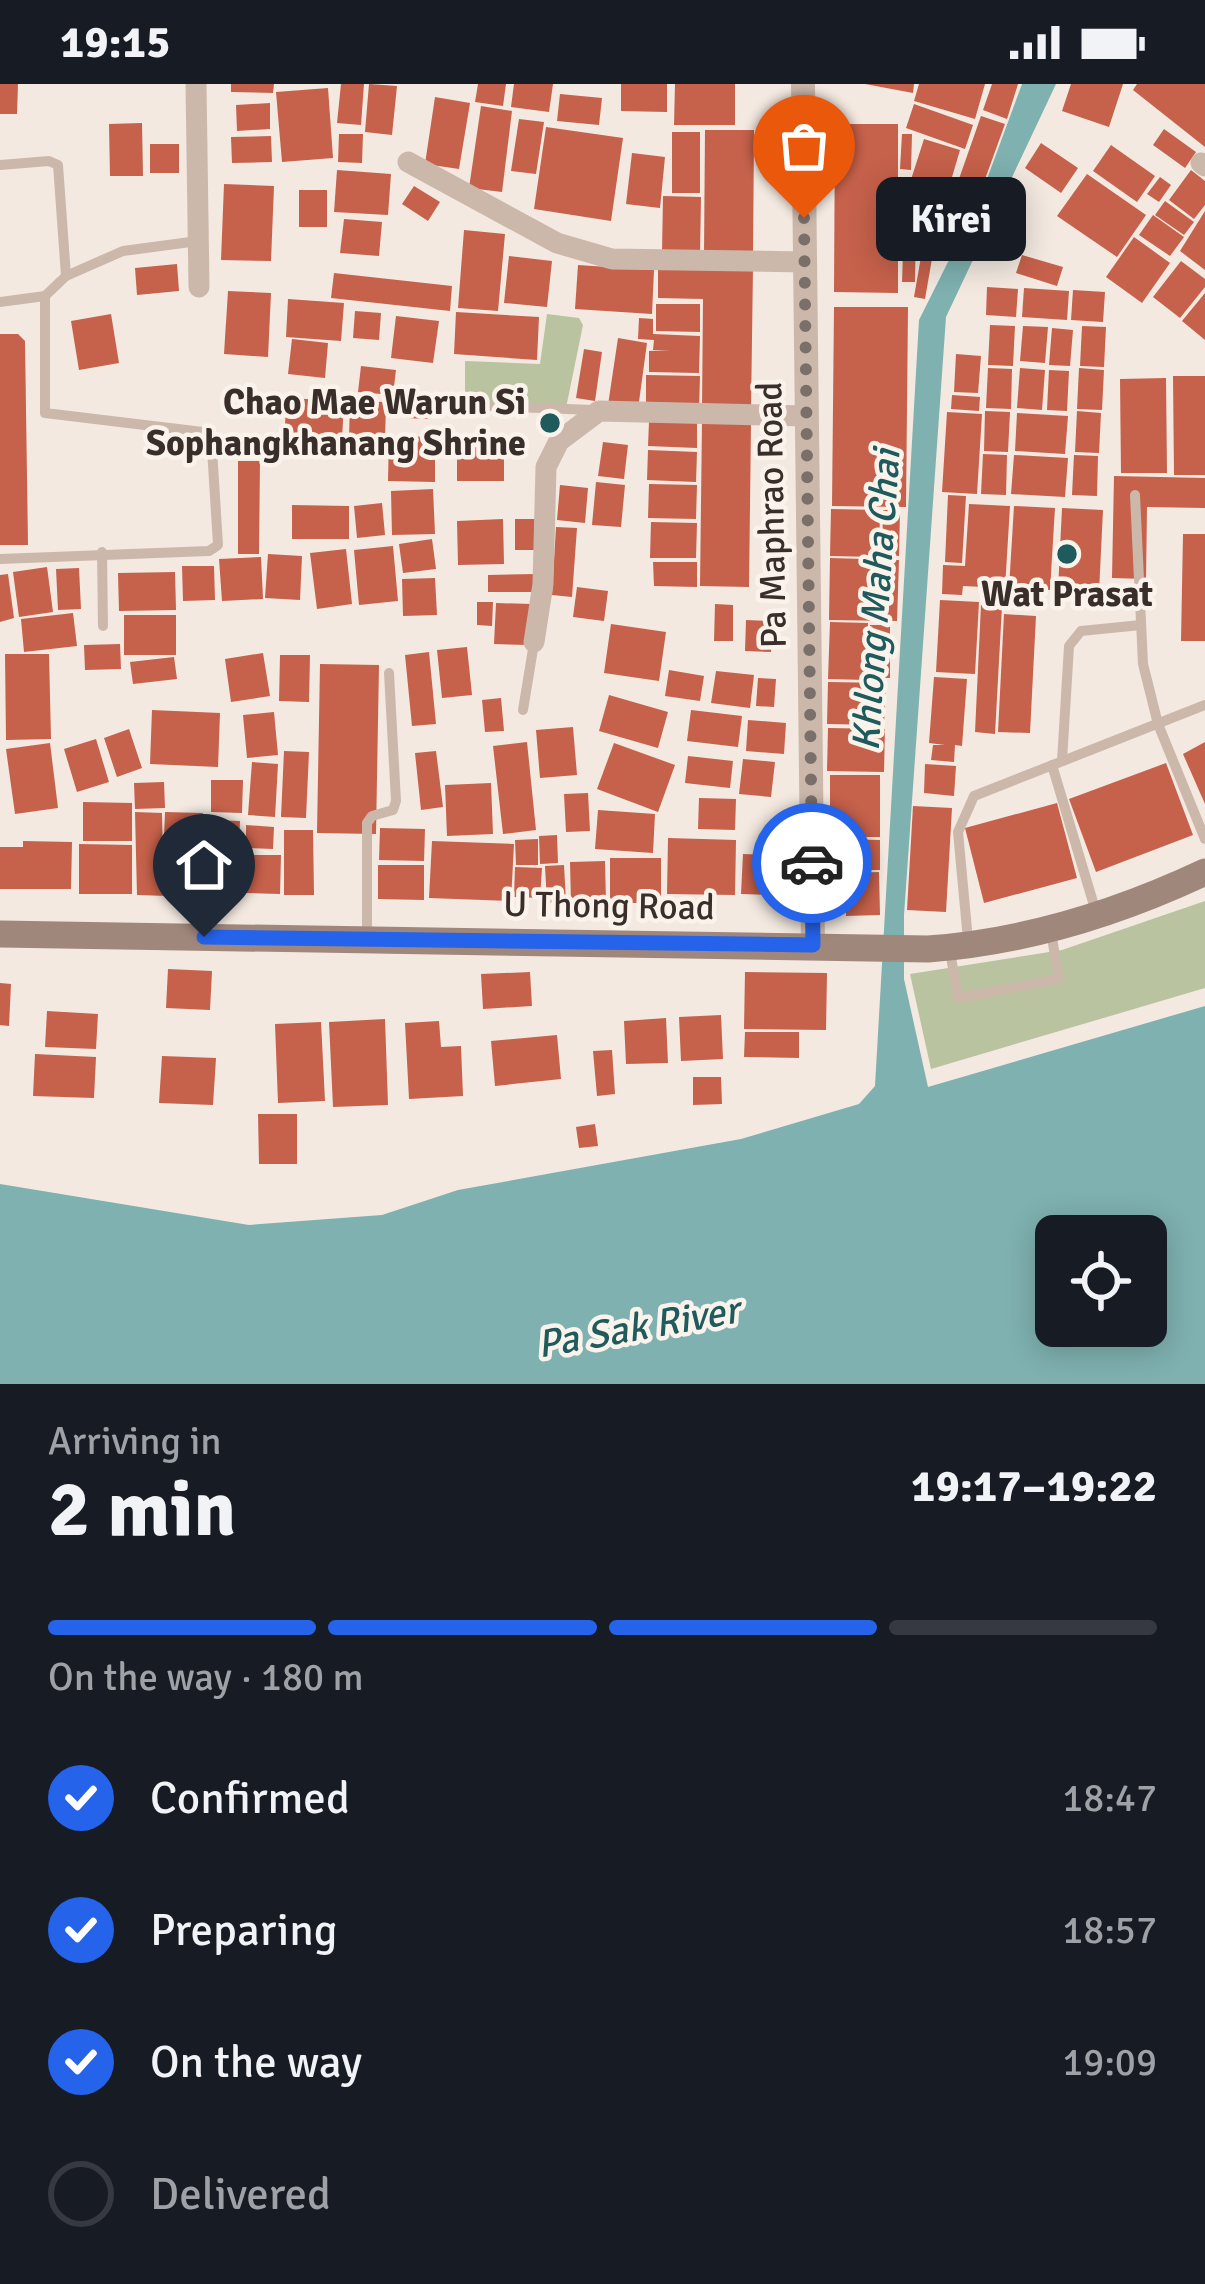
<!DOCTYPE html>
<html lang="en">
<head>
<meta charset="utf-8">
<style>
  :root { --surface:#171b24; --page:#242831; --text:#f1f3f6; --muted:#9ea1a6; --line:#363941; --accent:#2563eb }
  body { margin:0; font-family:Signika,sans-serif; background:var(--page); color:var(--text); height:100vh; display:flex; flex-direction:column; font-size:45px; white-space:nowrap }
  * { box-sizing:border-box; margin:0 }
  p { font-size:39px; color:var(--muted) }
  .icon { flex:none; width:66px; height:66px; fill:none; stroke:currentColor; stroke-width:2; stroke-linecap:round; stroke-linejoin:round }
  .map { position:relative; height:1300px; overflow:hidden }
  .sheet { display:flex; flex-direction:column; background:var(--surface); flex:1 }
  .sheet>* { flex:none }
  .fabs { position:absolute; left:1035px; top:1131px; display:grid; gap:24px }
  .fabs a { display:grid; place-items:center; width:132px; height:132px; border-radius:18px; background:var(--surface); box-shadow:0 6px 30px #0003; font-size:60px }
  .pin { position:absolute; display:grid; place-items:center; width:102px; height:102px; color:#fff; margin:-123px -51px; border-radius:50% 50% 50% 0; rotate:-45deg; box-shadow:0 0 12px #0007 }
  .pin .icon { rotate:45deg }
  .courier { position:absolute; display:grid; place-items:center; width:120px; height:120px; margin:-60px; border:9px solid #2563eb; border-radius:50%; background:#fff; color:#222; box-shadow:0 3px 15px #0007 }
  .bubble { position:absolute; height:84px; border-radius:18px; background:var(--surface); box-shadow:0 6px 30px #0003; font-size:39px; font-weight:700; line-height:84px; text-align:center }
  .summary em { font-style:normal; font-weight:700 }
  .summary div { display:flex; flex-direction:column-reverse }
  .summary { display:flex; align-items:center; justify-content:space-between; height:204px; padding:0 48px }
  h1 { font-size:78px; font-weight:700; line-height:90px }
  .bar { display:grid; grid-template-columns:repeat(4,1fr); gap:18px 12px; align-content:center; height:144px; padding:0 48px }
  .bar i { height:15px; border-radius:9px; background:var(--line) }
  .bar .active { background:var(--accent) }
  .bar p { grid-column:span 4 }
  ol { padding:0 48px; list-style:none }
  li { display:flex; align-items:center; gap:36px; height:132px }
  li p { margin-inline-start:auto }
  li .icon { padding:12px; border-radius:50%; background:var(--accent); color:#fff; stroke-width:4 }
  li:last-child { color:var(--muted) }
  li i { width:66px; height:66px; border:6px solid var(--line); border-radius:50% }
  .status { display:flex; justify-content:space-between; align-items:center; height:84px; padding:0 60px; background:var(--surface); direction:ltr }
  .status svg { height:33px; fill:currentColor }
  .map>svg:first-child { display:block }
  .green { fill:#b9c39f }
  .water { fill:#7eb1b0; fill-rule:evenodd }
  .building { fill:#c6614b }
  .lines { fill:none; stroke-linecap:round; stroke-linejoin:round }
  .service { stroke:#ccb8ab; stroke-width:10 }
  .minor { stroke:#ccb8ab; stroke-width:21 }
  .tertiary { stroke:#ccb8ab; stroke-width:24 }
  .secondary { stroke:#a0877c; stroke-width:27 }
  .done { stroke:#7b6f6a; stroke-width:12; stroke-dasharray:0 21.6 }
  .route { stroke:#2563eb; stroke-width:15 }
  .poi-dot { fill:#1f5b5c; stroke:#faf3ec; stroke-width:4.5 }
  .labels { text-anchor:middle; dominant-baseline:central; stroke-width:9; stroke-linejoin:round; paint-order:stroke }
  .poi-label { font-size:36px; font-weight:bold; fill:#3a2e2a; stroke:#faf3ec; text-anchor:end }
  .street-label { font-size:36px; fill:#3a2e2a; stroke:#faf3ec }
  .water-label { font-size:39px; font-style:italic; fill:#1f5b5c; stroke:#faf3ec }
</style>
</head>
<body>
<div class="status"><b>19:15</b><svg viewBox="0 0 49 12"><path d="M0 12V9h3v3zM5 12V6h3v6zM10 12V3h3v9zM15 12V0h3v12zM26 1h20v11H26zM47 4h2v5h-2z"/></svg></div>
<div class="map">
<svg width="1205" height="1300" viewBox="0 0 1205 1300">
  <rect width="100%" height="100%" fill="#f3e9e0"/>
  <g class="green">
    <polygon points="547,230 579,234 583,241 566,324 465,318 465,277 540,280"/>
    <polygon points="1205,817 1205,904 931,985 910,890 1062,866"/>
  </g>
  <path class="water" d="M1022,0H1056L946,233L904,831V895L928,1003L1205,922V1300H0V1100L249,1141L382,1131L458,1106L741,1055L859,1020L875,1002L919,236L980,114ZM1056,1152H1146V1242H1056Z"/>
  <g class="building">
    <polygon points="0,0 18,0 17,30 0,30"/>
    <polygon points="231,0 274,0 273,9 231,8"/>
    <polygon points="341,0 364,0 361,41 337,39"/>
    <polygon points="369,0 397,2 392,51 365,48"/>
    <polygon points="478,0 506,0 503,22 475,18"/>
    <polygon points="514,0 553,0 549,28 511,23"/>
    <polygon points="621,0 667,0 667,28 621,27"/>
    <polygon points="675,0 735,0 735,41 674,41"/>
    <polygon points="865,0 914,0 913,9"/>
    <polygon points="919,0 985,0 975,35 914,17"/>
    <polygon points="992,0 1018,0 1007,35 983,26"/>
    <polygon points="1071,0 1123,0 1109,43 1062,27"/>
    <polygon points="1137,0 1205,0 1205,63 1133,6"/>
    <polygon points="328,4 333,74 282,78 276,8"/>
    <polygon points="560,10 602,14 599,41 557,37"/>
    <polygon points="435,13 470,19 459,85 425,80"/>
    <polygon points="270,19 270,45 237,47 236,21"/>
    <polygon points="914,20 973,41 965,65 906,44"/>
    <polygon points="481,22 512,27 502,108 469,104"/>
    <polygon points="981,32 1005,40 976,120 953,112"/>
    <polygon points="519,35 544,38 536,90 511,87"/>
    <polygon points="142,39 143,92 110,92 109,40"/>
    <polygon points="835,40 898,40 898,209 834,208"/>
    <polygon points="546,43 623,54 611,137 534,125"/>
    <polygon points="1164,45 1196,68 1185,84 1153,61"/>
    <polygon points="705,46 754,46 753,171 704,170"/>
    <rect x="672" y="48" width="28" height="61"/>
    <polygon points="339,50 363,50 362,79 338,78"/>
    <polygon points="902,50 912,50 911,86 900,85"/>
    <polygon points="271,52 272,78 232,79 231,53"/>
    <polygon points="924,55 960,66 947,110 942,108 945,117 908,105"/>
    <polygon points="1041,59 1078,84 1061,109 1025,84"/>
    <rect x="150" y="60" width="29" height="29"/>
    <polygon points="1111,61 1155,92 1137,118 1093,87"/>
    <polygon points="632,69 665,73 660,124 626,120"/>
    <polygon points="337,86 391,90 388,131 334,128"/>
    <polygon points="1191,86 1205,97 1205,121 1194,135 1169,116"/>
    <polygon points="1087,90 1146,131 1117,173 1057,132"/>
    <polygon points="1160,93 1171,101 1159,118 1147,110"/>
    <polygon points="224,100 274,102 271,177 221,176"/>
    <polygon points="414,102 440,118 428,137 402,120"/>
    <rect x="299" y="106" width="28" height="37"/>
    <polygon points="663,112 701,113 700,170 662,169"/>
    <polygon points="914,112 933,116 928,139 908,134"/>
    <polygon points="951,113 973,124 957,158 935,147"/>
    <polygon points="1165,117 1194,138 1184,151 1155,131"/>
    <polygon points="1205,127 1205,186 1180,167"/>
    <polygon points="1153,131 1184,153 1170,172 1139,151"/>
    <polygon points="344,135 382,138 379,172 340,169"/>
    <polygon points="904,137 916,137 915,198 902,198"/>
    <polygon points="464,146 505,150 498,227 458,224"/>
    <polygon points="1134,153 1170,179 1142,219 1106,193"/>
    <polygon points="922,167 933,169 925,215 914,213"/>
    <polygon points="1022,171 1063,183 1057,202 1016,189"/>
    <polygon points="509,172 552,177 547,223 504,219"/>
    <polygon points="1181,177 1205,195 1205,203 1180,234 1153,213"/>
    <polygon points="177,180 179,207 137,211 135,184"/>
    <polygon points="578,181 654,186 652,230 575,225"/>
    <polygon points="658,182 753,183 751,325 702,325 703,215 658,214"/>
    <polygon points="334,189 452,202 450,227 331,214"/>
    <polygon points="987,203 1018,205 1016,233 986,231"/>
    <polygon points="1024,204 1069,207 1067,236 1022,233"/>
    <polygon points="1073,206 1105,208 1103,238 1071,236"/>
    <polygon points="228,207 271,209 268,273 224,270"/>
    <polygon points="1205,209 1205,256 1182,237"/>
    <polygon points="288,215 344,219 341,257 286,253"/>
    <polygon points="656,220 700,220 700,248 656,247"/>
    <polygon points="834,223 908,223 906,423 832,422"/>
    <polygon points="355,227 381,229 379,256 353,254"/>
    <polygon points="456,228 539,233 537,276 454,270"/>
    <polygon points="111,230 119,279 79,286 71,237"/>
    <polygon points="396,232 439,237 433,279 391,274"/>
    <polygon points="639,234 653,235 653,250 700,252 699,289 649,288 649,267 670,266 653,266 654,256 638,255"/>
    <polygon points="990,241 1015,242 1013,282 988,281"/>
    <polygon points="1023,242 1048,243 1045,279 1020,277"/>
    <polygon points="1082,242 1106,243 1104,283 1080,282"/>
    <polygon points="1052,244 1073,246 1070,282 1049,281"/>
    <polygon points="0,250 18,250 25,257 28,461 0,461"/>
    <polygon points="618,254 647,259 638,325 608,321"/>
    <polygon points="292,255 328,259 325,294 288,290"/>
    <polygon points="584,265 602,268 595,317 576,314"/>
    <polygon points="956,270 981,272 978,309 954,308"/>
    <polygon points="361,282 396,286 393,311 358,308"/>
    <polygon points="988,284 1012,285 1011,325 986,324"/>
    <polygon points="1020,284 1045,286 1042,326 1017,324"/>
    <polygon points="1079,284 1104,286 1102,326 1077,325"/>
    <polygon points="1049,286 1069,287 1067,327 1047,326"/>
    <polygon points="646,291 700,292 699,326 646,325"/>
    <polygon points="1173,292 1205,292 1205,391 1174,391"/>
    <polygon points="1166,294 1167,389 1121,389 1120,295"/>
    <polygon points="952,311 980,313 979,327 951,325"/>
    <polygon points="404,312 433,312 432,335 403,334"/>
    <polygon points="287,314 344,317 342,356 284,352"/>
    <polygon points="350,317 386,318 385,357 349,355"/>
    <polygon points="985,327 1010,328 1008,368 984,367"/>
    <polygon points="1077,327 1101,329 1099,369 1075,368"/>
    <polygon points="947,328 982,330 977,410 942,408"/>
    <polygon points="1017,329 1068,332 1065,370 1015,367"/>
    <polygon points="649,338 697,339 697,364 648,362"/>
    <polygon points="702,339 751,340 749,503 700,502"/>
    <polygon points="389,352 435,353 435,398 388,397"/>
    <polygon points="603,358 628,361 624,395 598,392"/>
    <rect x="457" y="361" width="47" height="36"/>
    <polygon points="648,366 697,368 696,398 647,396"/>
    <polygon points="983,370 1007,371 1006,411 981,410"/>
    <polygon points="1014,371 1068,374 1065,413 1011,410"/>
    <polygon points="1074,371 1098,372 1097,412 1072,411"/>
    <polygon points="238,377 260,377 259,470 238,470"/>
    <polygon points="1114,392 1205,394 1205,424 1147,423 1146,495 1112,494"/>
    <polygon points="596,398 625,401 621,443 592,441"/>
    <polygon points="649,400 697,401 696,435 648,434"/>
    <polygon points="560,401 588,404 585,439 557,436"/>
    <polygon points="433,405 435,450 392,451 391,407"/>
    <polygon points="948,411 966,412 962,479 945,478"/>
    <polygon points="382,419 385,451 357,454 354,422"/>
    <polygon points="969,420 1010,422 1005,504 963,502 962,511 942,510 943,481 965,482"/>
    <polygon points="292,421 349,422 349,455 292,455"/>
    <polygon points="1014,422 1055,424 1050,506 1009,504"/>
    <polygon points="1062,424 1103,426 1099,508 1058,506"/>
    <polygon points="831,425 880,426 879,473 830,472"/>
    <polygon points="883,426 900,426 899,472 882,471"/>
    <polygon points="503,435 504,480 458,481 457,437"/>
    <polygon points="515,435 539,435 538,466 515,466"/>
    <polygon points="651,438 697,439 696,474 650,474"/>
    <polygon points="556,443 577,444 572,513 552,511"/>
    <polygon points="1183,450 1205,450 1205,557 1181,557"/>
    <polygon points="432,455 436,485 403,489 399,460"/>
    <polygon points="393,462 398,517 359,521 354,466"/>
    <polygon points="346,465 352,520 317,525 310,469"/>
    <polygon points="268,470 302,472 300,516 265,514"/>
    <polygon points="261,473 263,515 222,517 219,475"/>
    <polygon points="830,474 899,476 897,537 829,536"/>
    <polygon points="653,478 697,478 697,503 654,502"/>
    <polygon points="182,482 214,482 215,516 183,517"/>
    <polygon points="47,483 53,528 19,533 13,488"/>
    <polygon points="79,484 81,525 58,526 56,485"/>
    <polygon points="175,488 176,526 119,527 118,489"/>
    <polygon points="8,490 14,534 0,538 0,491"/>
    <polygon points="536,490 536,508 488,508 488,491"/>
    <polygon points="435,494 437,531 403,532 402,495"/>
    <polygon points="577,503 608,507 604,537 573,533"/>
    <polygon points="940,516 979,518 975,590 936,588"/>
    <polygon points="477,518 493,518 492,542 477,541"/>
    <polygon points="496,519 532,520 530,561 494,560"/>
    <polygon points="715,520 733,521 733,557 714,557"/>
    <polygon points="981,521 1002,522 995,650 975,648"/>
    <polygon points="73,529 77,562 24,568 21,535"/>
    <polygon points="1004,530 1036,532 1030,649 998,648"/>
    <rect x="124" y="531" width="52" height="40"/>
    <polygon points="746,536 772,537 771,568 745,567"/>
    <polygon points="830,538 868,539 867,596 828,595"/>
    <polygon points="611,540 666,548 659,597 604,589"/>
    <rect x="870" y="541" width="20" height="53"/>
    <polygon points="120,560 121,585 85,586 84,561"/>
    <polygon points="467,563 472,611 442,614 437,566"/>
    <polygon points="429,568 436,640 412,642 405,571"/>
    <polygon points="263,569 270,612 231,618 225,575"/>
    <polygon points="5,570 49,570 51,655 6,656"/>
    <polygon points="280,571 310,571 309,618 279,617"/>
    <polygon points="174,573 177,595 133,600 130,578"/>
    <polygon points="320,580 379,581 376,750 317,749"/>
    <polygon points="669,586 704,592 700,617 665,612"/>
    <polygon points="716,587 754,591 750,624 711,619"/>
    <polygon points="934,593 967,595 962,662 955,661 954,678 931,676 933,661 945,661 929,659"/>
    <polygon points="758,594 776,595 774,623 756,622"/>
    <polygon points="828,598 886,599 884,641 827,640"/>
    <polygon points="609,611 668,628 658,664 599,647"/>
    <polygon points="501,614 504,647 485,648 482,616"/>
    <polygon points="152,626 220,629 218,683 150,680"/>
    <polygon points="691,626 742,632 738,663 687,657"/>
    <polygon points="274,628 278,671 247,674 243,631"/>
    <polygon points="748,636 786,639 784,670 746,667"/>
    <polygon points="573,643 577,691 540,694 536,646"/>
    <polygon points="828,644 885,645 884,688 827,687"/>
    <polygon points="129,645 142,684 117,693 104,654"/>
    <polygon points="96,655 109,698 77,708 64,665"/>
    <polygon points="527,658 536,746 503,750 493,662"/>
    <polygon points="1205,658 1205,720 1183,670"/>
    <polygon points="50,659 58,724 15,730 6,665"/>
    <polygon points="614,659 675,681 658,728 597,705"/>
    <polygon points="284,667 309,668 306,734 281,733"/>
    <polygon points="436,667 443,723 421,726 415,669"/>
    <polygon points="688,672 733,677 730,704 685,699"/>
    <polygon points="743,675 775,678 771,713 739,710"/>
    <polygon points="252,678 278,680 275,733 248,731"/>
    <polygon points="1166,679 1193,751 1096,788 1069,715"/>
    <polygon points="925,680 956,682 954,712 924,709"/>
    <rect x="830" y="691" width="50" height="62"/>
    <polygon points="211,696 243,696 242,729 211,728"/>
    <polygon points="164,698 165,724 135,725 134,699"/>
    <polygon points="491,699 493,750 447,752 445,701"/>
    <polygon points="588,709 590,747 566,748 564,710"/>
    <polygon points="699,714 736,715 735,746 698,745"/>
    <polygon points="83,718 132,719 132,757 83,757"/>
    <polygon points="1057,719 1077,794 984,819 965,744"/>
    <polygon points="913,722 952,724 946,828 907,826"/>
    <polygon points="598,726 655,730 653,769 595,765"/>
    <polygon points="135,728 162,729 163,780 165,728 203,729 200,789 193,789 192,811 172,810 169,788 168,812 137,811"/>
    <polygon points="213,736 240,737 237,810 211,809"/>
    <polygon points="246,741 274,743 273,765 246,764"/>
    <polygon points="380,744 425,745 424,777 379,776"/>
    <polygon points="284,746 313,746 314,811 284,811"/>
    <polygon points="557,751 558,779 540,780 539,752"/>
    <polygon points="668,754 736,756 735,811 667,810"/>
    <polygon points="538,755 538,781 516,781 515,756"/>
    <polygon points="830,755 880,756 880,786 830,786"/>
    <polygon points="23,757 72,758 71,805 0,805 0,763 23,763"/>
    <polygon points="432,757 514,760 511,817 429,814"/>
    <polygon points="79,760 132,761 132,810 79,810"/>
    <polygon points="743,770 772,771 771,811 741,810"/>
    <polygon points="246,771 281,771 280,810 246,809"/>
    <rect x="610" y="774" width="51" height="45"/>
    <polygon points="605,777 606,819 571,819 570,778"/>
    <polygon points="378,781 424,781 424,816 378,815"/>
    <polygon points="564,781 566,818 547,819 545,782"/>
    <polygon points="515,783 542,784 540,814 514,813"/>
    <polygon points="879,788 880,831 846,832 846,789"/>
    <polygon points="168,885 212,887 210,926 166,924"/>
    <polygon points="530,888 532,922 483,925 481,890"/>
    <polygon points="745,888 827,889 826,946 744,945"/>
    <polygon points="0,899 11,900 9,942 0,941"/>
    <polygon points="47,927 98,930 96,965 45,963"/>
    <polygon points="721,931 723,975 681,977 679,933"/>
    <polygon points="666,934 668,979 626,980 624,937"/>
    <polygon points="385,935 388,1021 333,1023 329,938"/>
    <polygon points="439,937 441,963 461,962 463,1012 409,1015 405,939"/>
    <polygon points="321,938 325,1017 278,1019 275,940"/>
    <polygon points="745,948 799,948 799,974 744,973"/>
    <polygon points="557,951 561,995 495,1002 491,957"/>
    <polygon points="612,966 615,1010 597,1012 593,967"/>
    <polygon points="35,970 96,973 94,1014 33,1012"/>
    <polygon points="162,972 216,974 213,1021 159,1019"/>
    <polygon points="693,993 721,993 722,1020 693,1021"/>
    <polygon points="258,1030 297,1030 297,1080 259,1080"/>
    <polygon points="595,1040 598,1062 579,1064 576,1043"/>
  </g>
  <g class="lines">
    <g class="service">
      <polyline points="0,81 49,77 58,81 66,192 45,212 0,218"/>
      <polyline points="66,192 123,167 198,157"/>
      <polyline points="464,321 593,326"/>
      <polyline points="1135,411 1143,580 1158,640 1205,755"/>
      <polyline points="102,468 103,542"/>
      <polyline points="0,475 209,467 218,461 211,349 45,329 45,212"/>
      <polyline points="523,626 534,559"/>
      <polyline points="1062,677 1069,562 1081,547 1141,541"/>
      <polyline points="1052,681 1096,828"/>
      <polyline points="367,852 367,739 372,732 393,726 396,717 389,589"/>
      <polyline points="968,856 958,748 974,712 1205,621"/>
      <polyline points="950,867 958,914 1059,895 1051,848"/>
    </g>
    <g class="minor">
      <polyline points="196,0 199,203"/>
      <polyline points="408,78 557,159 612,175 805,178"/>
      <polyline points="1201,79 1205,82"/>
      <polyline points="534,558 543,500 546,383 559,357 599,327 807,332"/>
    </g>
    <polyline class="tertiary" points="803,0 813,861"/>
    <path class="secondary" d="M0,850L928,865C1024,858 1118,829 1205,788"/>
  </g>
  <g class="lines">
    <polyline class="done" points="804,134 812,779"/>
    <polyline class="route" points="204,853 813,861 812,779"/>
  </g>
  <g class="poi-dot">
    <circle cx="550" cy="339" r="12"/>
    <circle cx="1067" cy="470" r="12"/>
  </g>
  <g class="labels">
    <g class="poi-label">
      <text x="526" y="318">Chao Mae Warun Si<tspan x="526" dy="41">Sophangkhanang Shrine</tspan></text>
      <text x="1067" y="510" text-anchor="middle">Wat Prasat</text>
    </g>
    <g class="street-label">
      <text transform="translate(772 431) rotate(-91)">Pa Maphrao Road</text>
      <text transform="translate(609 822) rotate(1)">U Thong Road</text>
    </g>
    <g class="water-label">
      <text transform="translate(876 516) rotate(-86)">Khlong Maha Chai</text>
      <text transform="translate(638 1243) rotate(-10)">Pa Sak River</text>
    </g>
  </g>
</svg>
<div class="fabs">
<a><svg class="icon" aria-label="locate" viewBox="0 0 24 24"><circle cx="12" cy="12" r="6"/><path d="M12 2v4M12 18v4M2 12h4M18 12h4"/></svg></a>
</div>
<div class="pin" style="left:804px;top:134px;background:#ea580c"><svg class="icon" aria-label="bag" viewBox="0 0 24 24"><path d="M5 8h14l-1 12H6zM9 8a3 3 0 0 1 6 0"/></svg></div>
<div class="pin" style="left:204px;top:853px;background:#1f2937"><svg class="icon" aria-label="home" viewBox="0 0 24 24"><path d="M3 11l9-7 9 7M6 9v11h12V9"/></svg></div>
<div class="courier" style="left:812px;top:779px"><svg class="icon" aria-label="car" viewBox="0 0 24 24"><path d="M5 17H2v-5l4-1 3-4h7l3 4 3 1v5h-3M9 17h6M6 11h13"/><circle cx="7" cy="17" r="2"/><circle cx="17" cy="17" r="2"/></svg></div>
<div class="bubble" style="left:876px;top:93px;width:150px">Kirei</div>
</div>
<section class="sheet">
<div class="summary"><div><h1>2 min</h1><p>Arriving in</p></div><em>19:17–19:22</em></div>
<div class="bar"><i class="active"></i><i class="active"></i><i class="active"></i><i></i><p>On the way · 180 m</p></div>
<ol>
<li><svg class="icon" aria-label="check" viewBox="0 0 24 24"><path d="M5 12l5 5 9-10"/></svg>Confirmed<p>18:47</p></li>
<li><svg class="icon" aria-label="check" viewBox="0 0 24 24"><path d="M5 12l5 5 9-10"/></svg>Preparing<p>18:57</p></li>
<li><svg class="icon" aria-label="check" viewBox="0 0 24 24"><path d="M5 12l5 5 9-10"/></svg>On the way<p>19:09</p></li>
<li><i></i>Delivered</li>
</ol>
</section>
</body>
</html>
